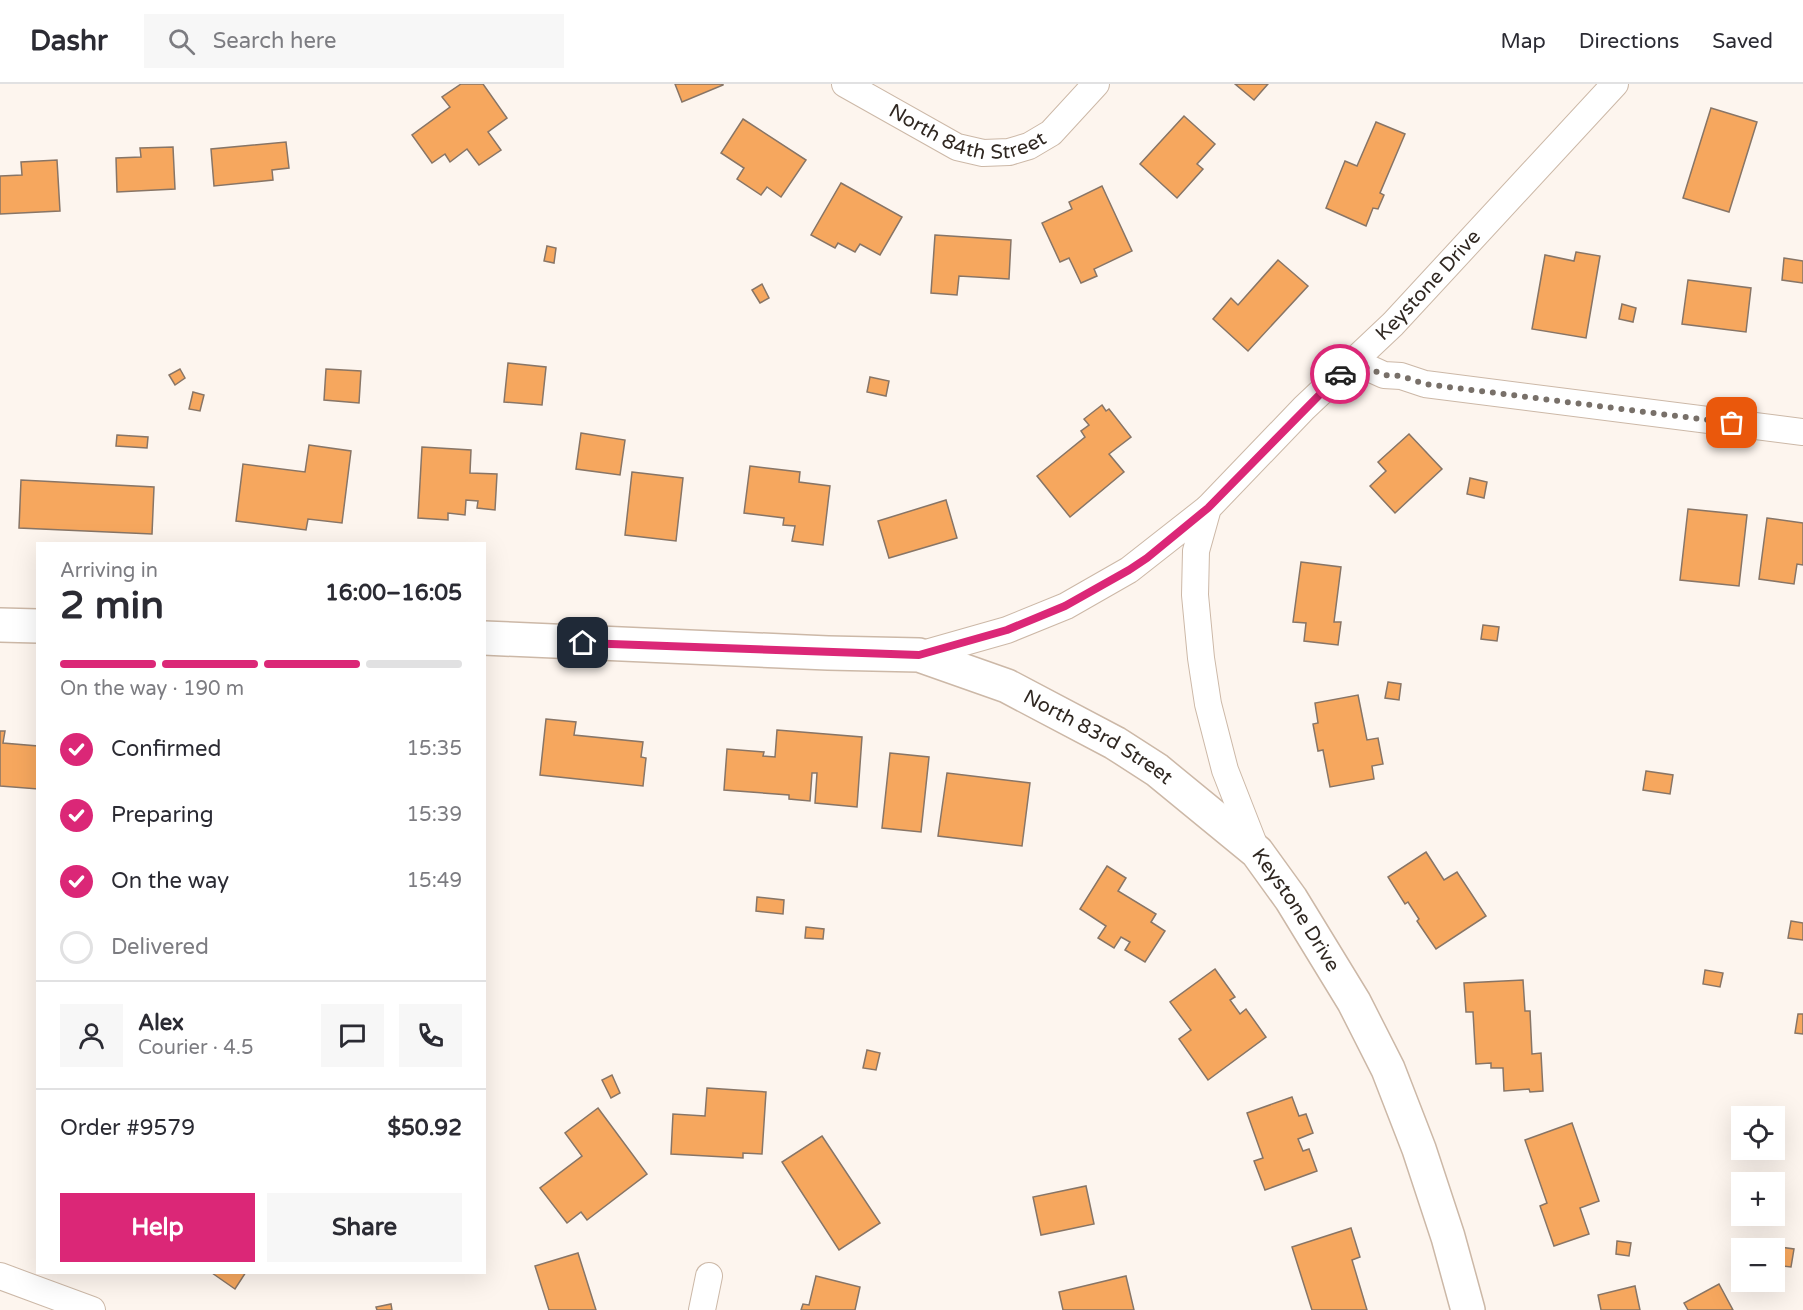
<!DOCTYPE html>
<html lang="en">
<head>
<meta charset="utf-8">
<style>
  :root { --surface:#fff; --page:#f7f7f7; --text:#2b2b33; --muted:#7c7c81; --line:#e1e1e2; --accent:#db2777 }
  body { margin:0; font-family:"Varela Round",sans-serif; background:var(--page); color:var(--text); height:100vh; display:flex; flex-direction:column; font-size:22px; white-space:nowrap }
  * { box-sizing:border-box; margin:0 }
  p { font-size:20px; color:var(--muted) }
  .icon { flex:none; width:33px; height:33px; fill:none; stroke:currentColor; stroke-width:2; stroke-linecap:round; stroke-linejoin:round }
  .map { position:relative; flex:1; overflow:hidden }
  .details { position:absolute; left:36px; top:458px; width:450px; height:732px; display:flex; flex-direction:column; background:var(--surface); border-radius:0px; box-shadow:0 6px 24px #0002 }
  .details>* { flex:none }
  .fabs { position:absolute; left:1731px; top:1022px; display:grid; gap:12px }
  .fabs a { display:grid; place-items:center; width:54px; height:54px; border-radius:0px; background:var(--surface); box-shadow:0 6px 24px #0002; font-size:30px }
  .pin { position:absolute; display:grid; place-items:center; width:51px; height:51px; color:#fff; margin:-26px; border-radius:12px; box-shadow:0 3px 9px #0006 }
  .courier { position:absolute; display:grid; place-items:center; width:60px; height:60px; margin:-30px; border:4px solid #db2777; border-radius:50%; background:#fff; color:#222; box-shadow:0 2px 8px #0007 }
  .headline em { font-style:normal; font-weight:800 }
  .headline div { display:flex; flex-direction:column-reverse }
  .headline { display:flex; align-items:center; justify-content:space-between; height:102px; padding:0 24px }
  h1 { font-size:39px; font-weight:800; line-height:45px }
  .bar { display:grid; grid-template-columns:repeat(4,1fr); gap:9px 6px; align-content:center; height:72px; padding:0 24px }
  .bar i { height:8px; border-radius:4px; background:var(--line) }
  .bar .on { background:var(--accent) }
  .bar p { grid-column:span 4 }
  .line { display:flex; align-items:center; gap:15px; padding:0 24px; border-top:2px solid var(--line) }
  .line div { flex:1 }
  .round { display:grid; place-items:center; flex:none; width:63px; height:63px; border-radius:0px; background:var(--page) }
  ol { padding:0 24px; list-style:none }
  li { display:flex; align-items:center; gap:18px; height:66px }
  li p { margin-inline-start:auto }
  li .icon { padding:6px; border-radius:50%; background:var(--accent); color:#fff; stroke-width:4 }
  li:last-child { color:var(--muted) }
  li i { width:33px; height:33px; border:3px solid var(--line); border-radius:50% }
  .button { display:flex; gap:12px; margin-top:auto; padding:12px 24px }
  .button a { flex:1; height:69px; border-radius:0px; background:var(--accent); color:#fff; font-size:24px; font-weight:800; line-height:69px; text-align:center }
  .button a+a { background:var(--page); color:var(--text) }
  header { display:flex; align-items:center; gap:36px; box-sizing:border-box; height:84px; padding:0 30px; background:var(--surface); border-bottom:2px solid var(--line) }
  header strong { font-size:28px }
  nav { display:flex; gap:33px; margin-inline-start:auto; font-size:21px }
  .search { width:420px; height:54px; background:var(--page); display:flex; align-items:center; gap:15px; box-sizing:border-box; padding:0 21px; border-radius:0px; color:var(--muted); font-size:22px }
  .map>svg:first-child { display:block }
  .building { fill:#f6a75e; stroke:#887566; stroke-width:1.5 }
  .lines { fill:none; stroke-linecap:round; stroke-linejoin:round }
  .street-casing { stroke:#ccb8a7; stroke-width:28 }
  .secondary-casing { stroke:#ccb8a7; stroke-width:36 }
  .street { stroke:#fff; stroke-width:26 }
  .secondary { stroke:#fff; stroke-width:33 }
  .done { stroke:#787069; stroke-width:6; stroke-dasharray:0 10.8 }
  .route { stroke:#db2777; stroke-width:8 }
  .labels { text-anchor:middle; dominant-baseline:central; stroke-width:4.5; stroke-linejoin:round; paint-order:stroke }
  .street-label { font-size:20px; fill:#302822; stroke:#fff }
</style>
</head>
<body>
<header>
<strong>Dashr</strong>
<div class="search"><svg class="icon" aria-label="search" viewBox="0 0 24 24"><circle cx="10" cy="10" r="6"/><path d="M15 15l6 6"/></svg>Search here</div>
<nav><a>Map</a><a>Directions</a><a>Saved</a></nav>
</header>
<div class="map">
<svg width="1803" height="1226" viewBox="0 0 1803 1226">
  <rect width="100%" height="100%" fill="#fdf5ee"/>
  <g class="building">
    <polygon points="461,0 483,0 507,34 488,48 501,66 479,81 467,65 450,78 445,70 432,79 412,51 450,23 442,13"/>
    <polygon points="675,0 723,0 723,1 682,18"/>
    <polygon points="1235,0 1268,0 1254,16"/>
    <polygon points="1711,24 1757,38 1729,128 1683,114"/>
    <polygon points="1184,32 1215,60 1197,80 1203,85 1177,114 1140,80"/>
    <polygon points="743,35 806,76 781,113 767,103 761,111 737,95 744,84 721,69"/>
    <polygon points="1376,38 1405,50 1380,109 1384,111 1378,125 1373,124 1366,142 1326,124 1345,77 1357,82"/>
    <polygon points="286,58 289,84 272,86 273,96 214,102 211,65"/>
    <polygon points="173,63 175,105 117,108 116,74 141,73 140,64"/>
    <polygon points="57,76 60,127 0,130 0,92 22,91 21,78"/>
    <polygon points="841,99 902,133 880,171 860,160 855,168 838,159 835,164 811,151"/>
    <polygon points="1102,102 1132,167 1094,185 1097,192 1081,199 1069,174 1060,178 1042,139 1072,125 1069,118"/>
    <polygon points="935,151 1011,156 1009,195 959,192 957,211 931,209"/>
    <polygon points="547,162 556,164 554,179 544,177"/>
    <polygon points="1576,168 1600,172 1586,254 1532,245 1545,171 1574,177"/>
    <polygon points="1784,174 1803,177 1803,199 1782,196"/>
    <polygon points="1278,176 1308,202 1248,267 1213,235 1231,214 1238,221"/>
    <polygon points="1688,196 1751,204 1746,248 1682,240"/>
    <polygon points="762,200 769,214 760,219 752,206"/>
    <polygon points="1622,220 1636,224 1633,238 1619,235"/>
    <polygon points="508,279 546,283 542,321 504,318"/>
    <polygon points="180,285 185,294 175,301 169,291"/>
    <polygon points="326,285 361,287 359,319 324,316"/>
    <polygon points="870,293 889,297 886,312 867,308"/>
    <polygon points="193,308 204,311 200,327 189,325"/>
    <polygon points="1102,321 1106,327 1109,325 1131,353 1109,370 1124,388 1070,433 1037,392 1085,353 1081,347 1089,341 1084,335"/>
    <polygon points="581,349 625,356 620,391 576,385"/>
    <polygon points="1409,350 1442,385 1395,429 1370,402 1386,387 1378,378"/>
    <polygon points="117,351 148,353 147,364 116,362"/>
    <polygon points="309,361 351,367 342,439 308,435 306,446 236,437 243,380 305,388"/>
    <polygon points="422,363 471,366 470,389 497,390 495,426 477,424 478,417 466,416 465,431 448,429 448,436 418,434"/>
    <polygon points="750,382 800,388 799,398 830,402 823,461 792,457 795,442 783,441 784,434 744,429"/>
    <polygon points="632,388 683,394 676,457 625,451"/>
    <polygon points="1470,394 1487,398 1484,414 1467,410"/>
    <polygon points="21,396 154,403 152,450 19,444"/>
    <polygon points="946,416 957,454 889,474 878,437"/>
    <polygon points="1688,425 1747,431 1739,502 1680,496"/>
    <polygon points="1767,434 1803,439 1803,481 1797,480 1794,500 1759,495"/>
    <polygon points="1301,478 1341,483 1334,538 1341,538 1338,561 1304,557 1306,539 1293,538"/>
    <polygon points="1483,541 1499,543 1497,557 1481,555"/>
    <polygon points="1388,598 1401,600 1399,616 1385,614"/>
    <polygon points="1358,611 1367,656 1378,654 1383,680 1372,682 1374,695 1330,703 1323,666 1318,667 1313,640 1318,639 1315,619"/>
    <polygon points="546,635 576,638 574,651 643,658 641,673 646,674 643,702 540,691"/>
    <polygon points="777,646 862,653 857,723 815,719 817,689 812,689 810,717 789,715 789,711 724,706 727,665 764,668 763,672 775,673"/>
    <polygon points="0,647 5,647 3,659 38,662 38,705 0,702"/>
    <polygon points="890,669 929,673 921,748 882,744"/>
    <polygon points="1646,687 1673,691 1670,710 1643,706"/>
    <polygon points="947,689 1030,699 1022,762 938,752"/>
    <polygon points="1426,768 1444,796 1457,788 1486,832 1436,865 1417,837 1419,835 1408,818 1405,820 1388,793"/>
    <polygon points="1107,782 1126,794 1118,807 1156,830 1151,838 1165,847 1145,878 1125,866 1130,858 1121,853 1114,864 1098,854 1106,842 1080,825"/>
    <polygon points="757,813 784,816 783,830 756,827"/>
    <polygon points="1791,837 1803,839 1803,856 1788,854"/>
    <polygon points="806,843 824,845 823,855 805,854"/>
    <polygon points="1215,885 1235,913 1230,916 1240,930 1246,925 1266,953 1208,996 1179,955 1191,946 1170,918"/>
    <polygon points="1705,886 1723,889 1720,903 1703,900"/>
    <polygon points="1523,896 1525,927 1530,927 1532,970 1541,969 1543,1007 1530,1008 1529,1005 1504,1007 1503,984 1491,984 1491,979 1476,980 1473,928 1466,928 1464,899"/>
    <polygon points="1798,930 1803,930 1803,950 1795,949"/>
    <polygon points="867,966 880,969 876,986 863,984"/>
    <polygon points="612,991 620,1009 611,1014 602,996"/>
    <polygon points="707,1004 766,1008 762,1070 743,1069 743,1074 671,1070 673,1030 705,1032"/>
    <polygon points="1292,1013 1299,1032 1306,1030 1313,1049 1298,1055 1303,1067 1309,1065 1317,1087 1265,1106 1254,1077 1263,1074 1247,1029"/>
    <polygon points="598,1024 647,1090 587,1136 581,1128 567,1139 540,1104 582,1072 565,1049"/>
    <polygon points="1572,1039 1599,1117 1580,1124 1589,1150 1554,1162 1540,1122 1547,1119 1525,1056"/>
    <polygon points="822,1052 880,1139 839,1166 782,1078"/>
    <polygon points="1086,1102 1094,1140 1041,1151 1033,1113"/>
    <polygon points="1351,1144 1360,1173 1352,1176 1367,1226 1312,1226 1292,1163"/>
    <polygon points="1617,1157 1631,1159 1629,1172 1616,1170"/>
    <polygon points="1772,1162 1794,1165 1791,1183 1774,1181 1774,1164 1771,1164"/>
    <polygon points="578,1169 596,1226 549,1226 535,1182"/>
    <polygon points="213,1188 246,1188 235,1205 212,1189"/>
    <polygon points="816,1192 860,1203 855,1226 801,1226 803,1220 809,1221"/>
    <polygon points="1126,1192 1134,1226 1063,1226 1059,1208"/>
    <polygon points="1719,1200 1733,1226 1688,1226 1684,1219"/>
    <polygon points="1635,1202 1640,1226 1601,1226 1598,1211"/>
    <polygon points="391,1220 392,1226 377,1226 376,1223"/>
  </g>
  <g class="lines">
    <defs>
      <g id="street">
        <path id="s1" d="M845,0L957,63L983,69L1009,68L1029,62L1051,49L1096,0"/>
        <polyline points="1353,277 1384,291 1401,292 1425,300 1803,348"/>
        <polyline points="919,571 1007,546 1066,522 1129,486 1208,424"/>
        <path id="s2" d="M1257,768L1225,686L1208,620L1201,574L1195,511L1196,467L1208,424L1304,324L1393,240L1615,0"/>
        <polyline points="0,1192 92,1226"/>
        <polyline points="702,1226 709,1192"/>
      </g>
      <g id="secondary">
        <polyline points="0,541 38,542"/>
        <path id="s3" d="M484,554L828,569L919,571L1007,602L1115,659L1157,686L1257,768L1291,815L1354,918L1388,985L1419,1065L1448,1153L1468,1226"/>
      </g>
    </defs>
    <use href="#street" class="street-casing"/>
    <use href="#secondary" class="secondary-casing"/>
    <use href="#street" class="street"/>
    <use href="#secondary" class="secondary"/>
  </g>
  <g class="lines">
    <polyline class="done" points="1340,290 1353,278 1384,291 1401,292 1425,300 1732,339"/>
    <polyline class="route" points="583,559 919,571 1007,546 1065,522 1129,486 1147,474 1208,424 1340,290"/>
  </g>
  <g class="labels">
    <g class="street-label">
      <text stroke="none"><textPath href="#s1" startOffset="136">North 84th Street</textPath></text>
      <text stroke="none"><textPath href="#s2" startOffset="668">Keystone Drive</textPath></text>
      <text stroke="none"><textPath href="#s3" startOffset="633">North 83rd Street</textPath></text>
      <text stroke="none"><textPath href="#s3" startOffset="900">Keystone Drive</textPath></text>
    </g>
  </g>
</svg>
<div class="fabs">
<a><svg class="icon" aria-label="locate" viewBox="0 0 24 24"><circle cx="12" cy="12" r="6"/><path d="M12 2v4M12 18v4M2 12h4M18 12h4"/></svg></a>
<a>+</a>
<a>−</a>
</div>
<div class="pin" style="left:1732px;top:339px;background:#ea580c"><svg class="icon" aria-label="bag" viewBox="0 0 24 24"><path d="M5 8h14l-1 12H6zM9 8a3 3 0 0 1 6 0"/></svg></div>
<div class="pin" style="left:583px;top:559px;background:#1f2937"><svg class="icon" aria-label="home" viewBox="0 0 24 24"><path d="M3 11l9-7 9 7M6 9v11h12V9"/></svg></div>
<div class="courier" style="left:1340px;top:290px"><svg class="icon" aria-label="car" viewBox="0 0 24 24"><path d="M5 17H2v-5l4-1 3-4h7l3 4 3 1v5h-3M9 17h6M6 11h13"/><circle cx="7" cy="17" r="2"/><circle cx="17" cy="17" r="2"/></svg></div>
<section class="details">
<div class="headline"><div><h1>2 min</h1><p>Arriving in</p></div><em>16:00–16:05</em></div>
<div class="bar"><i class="on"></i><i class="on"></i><i class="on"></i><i></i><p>On the way · 190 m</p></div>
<ol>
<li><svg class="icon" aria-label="check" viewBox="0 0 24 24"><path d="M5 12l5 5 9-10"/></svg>Confirmed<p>15:35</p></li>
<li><svg class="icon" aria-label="check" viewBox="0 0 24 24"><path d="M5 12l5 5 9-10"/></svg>Preparing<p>15:39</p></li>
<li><svg class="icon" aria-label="check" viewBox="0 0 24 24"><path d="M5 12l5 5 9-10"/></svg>On the way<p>15:49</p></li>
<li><i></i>Delivered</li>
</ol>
<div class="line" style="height:108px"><a class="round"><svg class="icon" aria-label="person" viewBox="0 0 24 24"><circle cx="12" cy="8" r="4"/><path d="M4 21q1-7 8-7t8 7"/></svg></a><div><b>Alex</b><p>Courier · 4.5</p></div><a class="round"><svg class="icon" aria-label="chat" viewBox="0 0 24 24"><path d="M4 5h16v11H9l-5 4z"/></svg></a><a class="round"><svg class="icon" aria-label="phone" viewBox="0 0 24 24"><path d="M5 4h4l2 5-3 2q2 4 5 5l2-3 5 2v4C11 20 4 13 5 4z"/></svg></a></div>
<div class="line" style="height:78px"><div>Order #9579</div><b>$50.92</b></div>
<div class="button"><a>Help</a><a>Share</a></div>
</section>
</div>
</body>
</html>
